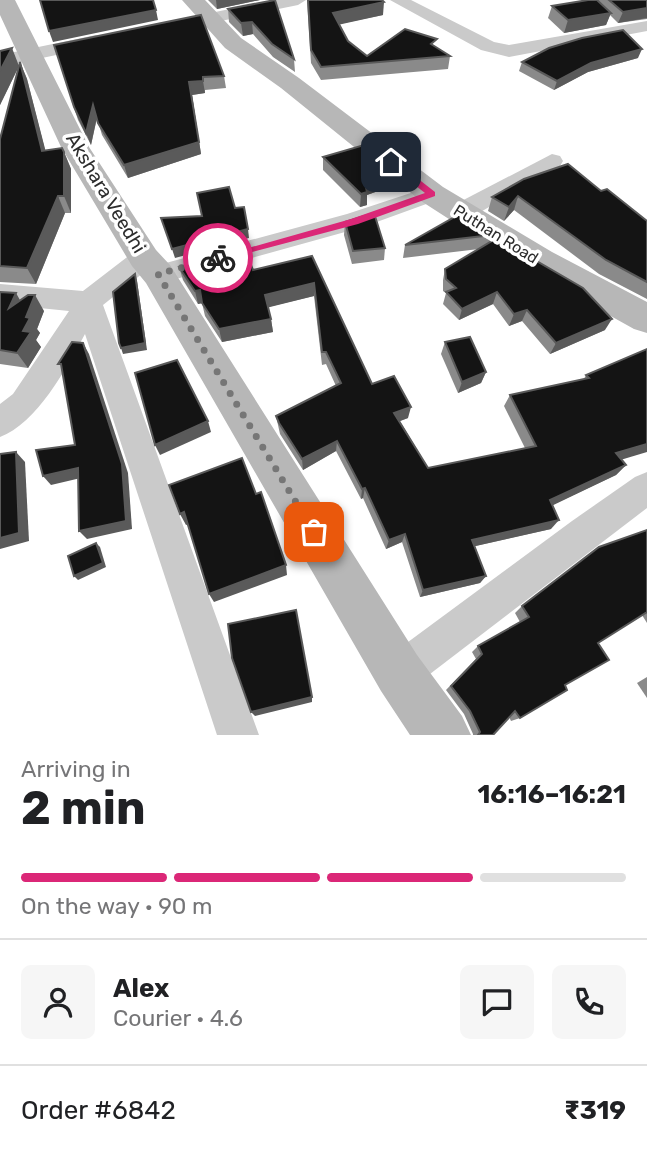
<!DOCTYPE html>
<html lang="en">
<head>
<meta charset="utf-8">
<style>
  :root { --surface:#fff; --page:#f6f6f6; --text:#202124; --muted:#757577; --line:#e0e0e0; --accent:#db2777 }
  body { margin:0; font-family:Rubik,sans-serif; background:var(--page); color:var(--text); height:100vh; display:flex; flex-direction:column; font-size:26px; white-space:nowrap }
  * { box-sizing:border-box; margin:0 }
  p { font-size:23px; color:var(--muted) }
  .icon { flex:none; width:38px; height:38px; fill:none; stroke:currentColor; stroke-width:2; stroke-linecap:round; stroke-linejoin:round }
  .map { position:relative; height:735px; overflow:hidden }
  .panel { display:flex; flex-direction:column; background:var(--surface); flex:1 }
  .panel>* { flex:none }
  .pin { position:absolute; display:grid; place-items:center; width:60px; height:60px; color:#fff; margin:-30px; border-radius:14px; box-shadow:0 4px 10px #0006 }
  .courier { position:absolute; display:grid; place-items:center; width:70px; height:70px; margin:-35px; border:5px solid #db2777; border-radius:50%; background:#fff; color:#222; box-shadow:0 2px 9px #0007 }
  .overview em { font-style:normal; font-weight:700 }
  .overview div { display:flex; flex-direction:column-reverse }
  .overview { display:flex; align-items:center; justify-content:space-between; height:119px; padding:0 21px }
  h1 { font-size:46px; font-weight:700; line-height:52px }
  .bar { display:grid; grid-template-columns:repeat(4,1fr); gap:10px 7px; align-content:center; height:84px; padding:0 21px }
  .bar i { height:9px; border-radius:5px; background:var(--line) }
  .bar .selected { background:var(--accent) }
  .bar p { grid-column:span 4 }
  .line { display:flex; align-items:center; gap:18px; padding:0 21px; border-top:2px solid var(--line) }
  .line div { flex:1 }
  .round { display:grid; place-items:center; flex:none; width:74px; height:74px; border-radius:10px; background:var(--page) }
  .map>svg:first-child { display:block }
  .lines { fill:none; stroke-linecap:round; stroke-linejoin:round }
  .street { fill:#cacaca; fill-rule:evenodd }
  .secondary { fill:#b7b7b7; fill-rule:evenodd }
  .wall { fill:#8a8a8a }
  .shaded-wall { fill:#5a5a5a }
  .building { fill:#141414; stroke:#5a5a5a; stroke-width:2 }
  .route { fill:#db2777 }
  .done { stroke:#767676; stroke-width:7; stroke-dasharray:0 12.6 }
  .labels { text-anchor:middle; dominant-baseline:central; stroke-width:7; stroke-linejoin:round; paint-order:stroke }
  .far-street-label { font-size:16px; fill:#2d2d2d; stroke:#fff }
  .street-label { font-size:19px; fill:#2d2d2d; stroke:#fff }
</style>
</head>
<body>
<div class="map">
<svg width="647" height="735" viewBox="0 0 647 735">
  <rect width="100%" height="100%" fill="#fff"/>
  <g class="lines">
    <g class="street">
      <polygon points="273,0 306,0 298,5 182,29 173,24 182,19"/>
      <polygon points="390,0 411,0 494,42 509,45 647,21 647,31 509,57 481,50"/>
      <polygon points="96,35 103,37 105,41 103,45 0,67 0,55"/>
      <polygon points="552,154 560,156 563,161 560,166 470,218 461,220 452,218 449,212 452,206"/>
      <path d="M432,186L440,189L444,194L440,199L363,227L158,284L149,281L145,274L148,269L103,305L259,735H217L85,334C67,368 36,424 0,437V404L13,394L69,311L0,304V284L83,291L135,251L144,249L153,251L157,258L151,267L347,214Z"/>
      <polygon points="647,472 647,508 413,687 399,693 385,687 379,673 385,659 572,521 635,477"/>
    </g>
    <g class="secondary">
      <polygon points="0,0 15,0 89,147 156,250 170,265 417,655 462,716 471,735 410,735 381,691 146,283 132,266 61,147 0,15"/>
      <polygon points="182,0 205,0 241,38 299,78 443,187 552,252 647,302 647,333 634,329 528,270 421,201 281,88 225,48"/>
    </g>
  </g>
  <g class="wall">
    <polygon points="208,0 260,0 217,9"/>
    <polygon points="275,0 294,59 295,72 273,57 253,34 243,36 229,22 228,9"/>
    <polygon points="307,0 383,15 339,24 348,41 367,56 436,47 450,56 448,69 321,80 311,63"/>
    <polygon points="588,0 647,0 647,19 618,23 610,15 606,25 564,33 548,18 552,6"/>
    <polygon points="54,45 224,76 226,88 205,90 205,93 192,95 201,154 128,178 102,135 97,118 91,145 78,120"/>
    <polygon points="0,51 19,66 20,62 27,79 45,150 64,152 71,169 71,213 65,213 36,284 0,282 0,139 19,66 0,105"/>
    <polygon points="638,58 588,72 554,90 519,71 522,62"/>
    <polygon points="323,157 394,173 392,186 367,195 367,205 360,207 323,170"/>
    <polygon points="601,191 647,221 647,299 599,274 514,210 504,221 488,211 492,197"/>
    <polygon points="345,222 385,248 384,260 352,264 344,235"/>
    <polygon points="492,235 490,242 605,330 550,354 522,321 509,326 493,304 459,320 443,304 446,293 443,291 443,280 445,269 479,249 403,258 405,245"/>
    <polygon points="312,256 372,384 408,418 400,421 428,468 525,448 504,406 510,395 584,379 586,375 647,349 621,459 626,465 616,475 552,505 551,529 475,546 486,576 480,583 420,597 402,542 386,549 363,498 361,499 336,451 303,470 280,434 276,416 336,386 326,364 322,365 314,296 268,307 271,319 273,332 222,342 205,316 202,303 198,304 183,280 179,267 253,270"/>
    <polygon points="0,292 44,311 37,329 40,333 36,340 41,347 28,368 0,364"/>
    <polygon points="445,342 486,372 481,383 458,393 441,354"/>
    <polygon points="647,530 647,623 642,615 598,643 565,685 520,718 511,721 509,717 493,735 473,735 473,734 464,714 446,690 476,659 472,652 478,646 520,622 515,613 522,606"/>
    <polygon points="647,677 647,698 637,683"/>
  </g>
  <g class="shaded-wall">
    <polygon points="216,0 260,0 217,9"/>
    <polygon points="384,2 383,15 333,26 333,13"/>
    <polygon points="647,8 647,18 618,23 623,12"/>
    <polygon points="156,10 158,20 53,42 49,31"/>
    <polygon points="611,13 606,25 564,33 568,20"/>
    <polygon points="252,22 253,34 243,36 241,23"/>
    <polygon points="12,48 19,66 0,105 0,71"/>
    <polygon points="642,49 638,58 588,72 554,90 557,81 591,63"/>
    <polygon points="20,62 27,79 50,168 42,151"/>
    <polygon points="203,81 205,93 192,95 201,154 128,178 124,165 189,82"/>
    <polygon points="93,105 97,117 91,145 86,133"/>
    <polygon points="64,152 71,169 71,213 64,196"/>
    <polygon points="394,173 392,186 367,195 367,205 360,207 361,194 365,183"/>
    <polygon points="58,196 65,213 36,284 27,268"/>
    <polygon points="518,196 514,210 504,221 509,207"/>
    <polygon points="248,229 249,238 175,258 172,249"/>
    <polygon points="135,274 137,281 147,350 123,354 121,348"/>
    <polygon points="314,283 314,296 266,308 265,295"/>
    <polygon points="200,290 203,303 198,304 195,291"/>
    <polygon points="497,292 493,304 459,320 462,309"/>
    <polygon points="16,293 25,309 9,308"/>
    <polygon points="35,295 44,311 37,329 40,333 36,340 41,347 28,368 17,353 26,317"/>
    <polygon points="527,310 522,321 509,326 514,314"/>
    <polygon points="271,319 273,332 222,342 219,329"/>
    <polygon points="612,319 605,330 550,354 556,343"/>
    <polygon points="83,343 89,354 128,473 132,529 87,539 79,531"/>
    <polygon points="486,372 481,383 458,393 462,382"/>
    <polygon points="411,407 408,418 392,424 394,413"/>
    <polygon points="208,421 211,432 160,455 155,445"/>
    <polygon points="337,441 336,451 303,470 302,459"/>
    <polygon points="647,444 647,452 607,464 616,453"/>
    <polygon points="16,452 25,462 29,541 0,549 0,538"/>
    <polygon points="626,465 616,475 543,510 550,500"/>
    <polygon points="78,468 85,477 51,485 43,476"/>
    <polygon points="365,488 363,498 361,499 362,489"/>
    <polygon points="184,512 189,524 186,525 180,514"/>
    <polygon points="559,520 551,529 467,548 472,540"/>
    <polygon points="405,534 402,542 386,549 389,540"/>
    <polygon points="96,543 100,547 106,567 78,580 74,576"/>
    <polygon points="286,565 287,575 214,602 209,594"/>
    <polygon points="486,576 480,583 420,597 423,590"/>
    <polygon points="312,697 312,702 255,716 251,712"/>
  </g>
  <g class="building">
    <polygon points="40,0 153,0 156,10 49,31"/>
    <polygon points="275,0 294,59 272,44 252,22 241,23 228,9"/>
    <polygon points="308,0 382,0 384,2 333,13 348,41 367,56 405,29 437,39 431,44 450,56 321,67 311,50"/>
    <polygon points="588,0 597,0 611,13 568,20 552,6"/>
    <polygon points="609,0 647,0 647,8 623,12"/>
    <polygon points="201,15 224,76 203,77 203,81 189,82 199,142 124,165 98,123 93,105 86,133 74,107 54,45"/>
    <polygon points="623,30 642,49 591,63 557,81 522,62 549,48 582,38"/>
    <polygon points="12,48 0,71 0,51"/>
    <polygon points="20,62 42,151 62,148 64,152 64,196 58,196 27,268 0,266 0,139"/>
    <polygon points="364,145 394,173 365,183 367,192 361,194 323,157"/>
    <polygon points="568,164 601,191 607,189 647,221 647,282 606,260 518,196 509,207 492,197 524,179"/>
    <polygon points="229,187 235,208 244,207 248,229 172,249 161,218 202,216 197,193"/>
    <polygon points="374,213 385,248 353,251 345,222"/>
    <polygon points="460,214 492,235 405,245"/>
    <polygon points="497,238 583,288 612,319 556,343 527,310 514,314 497,292 462,309 446,292 456,288 446,279 445,269"/>
    <polygon points="245,249 253,270 312,256 372,384 394,376 411,407 394,413 428,468 536,446 510,395 589,378 586,375 647,349 647,444 616,453 626,465 550,500 559,520 472,540 486,576 423,590 405,534 389,540 365,488 362,489 337,441 302,459 279,423 276,416 341,383 326,352 322,352 314,283 265,295 271,319 219,329 202,303 200,290 195,291 179,267"/>
    <polygon points="135,274 145,343 121,348 119,343 113,292"/>
    <polygon points="0,292 16,293 9,308 28,295 35,295 26,317 30,318 23,331 31,332 17,353 0,350"/>
    <polygon points="470,337 486,372 462,382 445,342"/>
    <polygon points="72,342 83,343 122,464 126,521 79,531 78,468 43,476 36,450 75,445 61,364 58,364"/>
    <polygon points="177,360 208,421 155,445 135,373"/>
    <polygon points="16,452 19,533 0,538 0,454"/>
    <polygon points="242,458 256,494 261,492 286,565 209,594 184,512 180,514 169,485"/>
    <polygon points="647,530 647,612 598,643 609,660 565,685 567,690 520,718 515,711 493,735 478,735 480,732 470,711 451,686 482,654 478,646 529,617 522,606 599,547"/>
    <polygon points="96,543 103,563 74,576 68,556"/>
    <polygon points="296,610 312,697 251,712 232,658 228,624"/>
  </g>
  <polygon class="route" points="388,160 394,160 435,192 435,196 358,224 218,261 213,258 351,219 425,193 388,164"/>
  <g class="lines">
    <polyline class="done" points="218,258 158,274 314,532"/>
  </g>
  <g class="labels">
    <g class="far-street-label">
      <text transform="translate(496 234) rotate(32)">Puthan Road</text>
    </g>
    <g class="street-label">
      <text transform="translate(106 193) rotate(59)">Akshara Veedhi</text>
    </g>
  </g>
</svg>
<div class="pin" style="left:314px;top:532px;background:#ea580c"><svg class="icon" aria-label="bag" viewBox="0 0 24 24"><path d="M5 8h14l-1 12H6zM9 8a3 3 0 0 1 6 0"/></svg></div>
<div class="pin" style="left:391px;top:162px;background:#1f2937"><svg class="icon" aria-label="home" viewBox="0 0 24 24"><path d="M3 11l9-7 9 7M6 9v11h12V9"/></svg></div>
<div class="courier" style="left:218px;top:258px"><svg class="icon" aria-label="bike" viewBox="0 0 24 24"><circle cx="6" cy="16" r="4"/><circle cx="18" cy="16" r="4"/><path d="M6 16l4-8h5l3 8M10 8l3 8H6M13 5h3"/></svg></div>
</div>
<section class="panel">
<div class="overview"><div><h1>2 min</h1><p>Arriving in</p></div><em>16:16–16:21</em></div>
<div class="bar"><i class="selected"></i><i class="selected"></i><i class="selected"></i><i></i><p>On the way · 90 m</p></div>
<div class="line" style="height:126px"><a class="round"><svg class="icon" aria-label="person" viewBox="0 0 24 24"><circle cx="12" cy="8" r="4"/><path d="M4 21q1-7 8-7t8 7"/></svg></a><div><b>Alex</b><p>Courier · 4.6</p></div><a class="round"><svg class="icon" aria-label="chat" viewBox="0 0 24 24"><path d="M4 5h16v11H9l-5 4z"/></svg></a><a class="round"><svg class="icon" aria-label="phone" viewBox="0 0 24 24"><path d="M5 4h4l2 5-3 2q2 4 5 5l2-3 5 2v4C11 20 4 13 5 4z"/></svg></a></div>
<div class="line" style="height:91px"><div>Order #6842</div><b>₹319</b></div>
</section>
</body>
</html>
